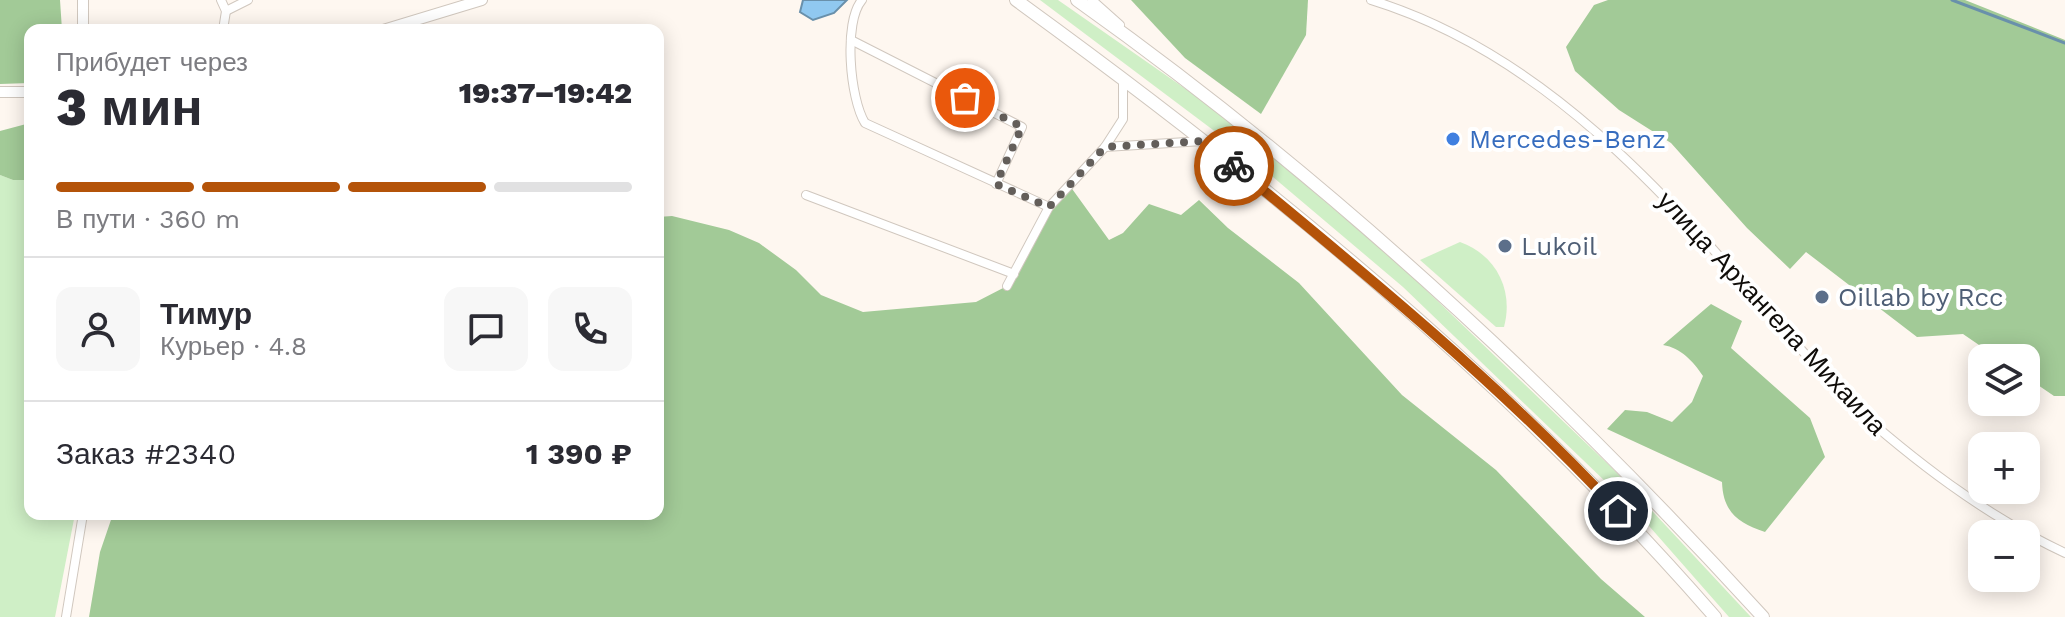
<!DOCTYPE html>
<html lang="ru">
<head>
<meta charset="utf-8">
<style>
  :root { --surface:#fff; --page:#f7f7f7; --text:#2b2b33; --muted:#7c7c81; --line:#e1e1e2; --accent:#b45309 }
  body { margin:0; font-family:"Work Sans",sans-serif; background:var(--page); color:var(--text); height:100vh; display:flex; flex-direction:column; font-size:30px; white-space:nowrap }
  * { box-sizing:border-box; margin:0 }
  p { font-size:26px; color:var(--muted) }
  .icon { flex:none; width:44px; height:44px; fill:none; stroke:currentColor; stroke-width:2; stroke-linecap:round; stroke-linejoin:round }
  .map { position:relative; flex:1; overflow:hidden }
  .sheet { position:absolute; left:24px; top:24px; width:640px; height:496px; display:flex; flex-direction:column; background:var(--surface); border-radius:16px; box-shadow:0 4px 20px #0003 }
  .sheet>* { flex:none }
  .fabs { position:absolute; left:1968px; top:344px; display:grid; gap:16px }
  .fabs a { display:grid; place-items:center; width:72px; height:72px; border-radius:16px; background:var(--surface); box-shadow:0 4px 20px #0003; font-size:40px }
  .pin { position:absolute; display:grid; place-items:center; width:68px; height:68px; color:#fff; margin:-34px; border:4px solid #fff; border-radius:50%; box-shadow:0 2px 8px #0007 }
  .courier { position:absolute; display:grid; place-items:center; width:80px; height:80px; margin:-40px; border:6px solid #b45309; border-radius:50%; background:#fff; color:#222; box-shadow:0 2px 10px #0007 }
  .head em { font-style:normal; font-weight:800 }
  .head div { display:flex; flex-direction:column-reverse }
  .head { display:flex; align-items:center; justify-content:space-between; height:136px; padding:0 32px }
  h1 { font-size:52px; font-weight:800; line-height:60px }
  .bar { display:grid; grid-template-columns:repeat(4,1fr); gap:12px 8px; align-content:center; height:96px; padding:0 32px }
  .bar i { height:10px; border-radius:6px; background:var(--line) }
  .bar .current { background:var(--accent) }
  .bar p { grid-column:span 4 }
  .line { display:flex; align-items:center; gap:20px; padding:0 32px; border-top:2px solid var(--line) }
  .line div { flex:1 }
  .round { display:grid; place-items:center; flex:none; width:84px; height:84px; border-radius:16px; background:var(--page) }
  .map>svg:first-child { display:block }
  .green { fill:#cfefc6 }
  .forest { fill:#a2ca97 }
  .water { fill:#90c8f0; stroke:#6990ab; stroke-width:2 }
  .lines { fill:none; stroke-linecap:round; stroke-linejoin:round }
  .stream { stroke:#6990ab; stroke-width:3 }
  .minor-casing { stroke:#d0c7be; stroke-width:10 }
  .tertiary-casing { stroke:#d0c7be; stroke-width:12 }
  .primary-casing { stroke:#d0c7be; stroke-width:14 }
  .minor { stroke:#fff; stroke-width:8 }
  .tertiary { stroke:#fff; stroke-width:10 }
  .primary { stroke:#fff; stroke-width:12 }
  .done { stroke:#635e5a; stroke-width:8; stroke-dasharray:0 14.4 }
  .route { stroke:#b45309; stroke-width:10 }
  .shop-dot { fill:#3f7fe0; stroke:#fff; stroke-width:3 }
  .service-dot { fill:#5c6f8a; stroke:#fff; stroke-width:3 }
  .labels { text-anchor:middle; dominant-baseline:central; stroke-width:8; stroke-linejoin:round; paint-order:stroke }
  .shop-label { font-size:26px; fill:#366cbe; stroke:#fff; text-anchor:start }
  .service-label { font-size:26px; fill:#4e5e75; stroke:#fff; text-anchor:start }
  .street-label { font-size:26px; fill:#0f0c09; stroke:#fff }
</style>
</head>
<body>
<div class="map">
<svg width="2065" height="617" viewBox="0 0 2065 617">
  <rect width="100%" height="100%" fill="#fef7f0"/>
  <g class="green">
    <polygon points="1040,0 1058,0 1223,115 1400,265 1613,469 1751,617 1729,617 1635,510 1403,287 1253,160"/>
    <polygon points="0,175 13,180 30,180 30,514 75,514 55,617 0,617"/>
    <path d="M1460,242C1496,255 1514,290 1504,327H1496L1420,260Z"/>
  </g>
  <g class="forest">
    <polygon points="0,0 60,0 62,30 30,30 30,83 0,84"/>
    <polygon points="1131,0 1308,0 1306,35 1261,114 1185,58"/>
    <polygon points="1608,0 1965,0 2065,40 2065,396 2054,396 2026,377 2026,358 1998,358 1963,334 1917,337 1806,252 1790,269 1747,228 1671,143 1619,110 1575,71 1566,47 1594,5"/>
    <polygon points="30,123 30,180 13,180 0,175 0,131"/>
    <polygon points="1070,186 1109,240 1123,233 1149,204 1181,215 1199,200 1228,228 1299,283 1402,395 1496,470 1601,579 1645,617 89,617 100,552 113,514 658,514 658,217 672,216 729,230 759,243 796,270 821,295 863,312 976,302 1007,286 1049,207"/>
    <path d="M1711,304L1742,321L1731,348L1810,418L1825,457L1765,532C1738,523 1723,512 1722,482L1607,429L1625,410L1647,412L1672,422L1692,402L1703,376C1693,361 1681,348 1663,345Z"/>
  </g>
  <polygon class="water" points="803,0 847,0 834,13 813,20 800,12"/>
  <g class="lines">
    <polyline class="stream" points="1952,0 2065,43"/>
    <defs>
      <g id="minor">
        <polyline points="221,0 226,11 223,30"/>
        <path d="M862,0C843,22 850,99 865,123L1049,207"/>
        <polyline points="1092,0 1120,25"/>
        <path d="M1371,0C1576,63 1708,248 1846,400C1913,460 1984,515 2065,553"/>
        <polyline points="226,11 248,0"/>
        <polyline points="851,40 1022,127 996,184"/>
        <polyline points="1105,147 1203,141"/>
        <polyline points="806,195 1014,274"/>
        <polyline points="1007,286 1049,207 1105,147 1123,119 1123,78"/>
        <polyline points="66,617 83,514"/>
      </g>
      <g id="tertiary">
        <polyline points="83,30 83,0"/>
        <polyline points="383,30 482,0"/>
        <polyline points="0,92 30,92"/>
      </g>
      <g id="primary">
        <path d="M1016,0C1267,182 1511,382 1715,617"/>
        <path d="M1077,0C1329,179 1555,389 1763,617"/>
      </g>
    </defs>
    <use href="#minor" class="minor-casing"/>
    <use href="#tertiary" class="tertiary-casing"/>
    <use href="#primary" class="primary-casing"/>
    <use href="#minor" class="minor"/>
    <use href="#tertiary" class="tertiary"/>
    <use href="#primary" class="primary"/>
  </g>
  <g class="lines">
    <polyline class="done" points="965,98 1022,127 996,184 1049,207 1105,147 1203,141 1234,166"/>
    <path class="route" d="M1234,166C1367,275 1501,385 1618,511"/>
  </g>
  <circle class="shop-dot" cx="1453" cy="139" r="8"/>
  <g class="service-dot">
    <circle cx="1505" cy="246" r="8"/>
    <circle cx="1822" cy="297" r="8"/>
  </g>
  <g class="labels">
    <g class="shop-label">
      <text x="1469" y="139">Mercedes-Benz</text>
    </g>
    <g class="service-label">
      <text x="1521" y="246">Lukoil</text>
      <text x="1838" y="297">Oillab by Rcc</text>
    </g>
    <g class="street-label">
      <text transform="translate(1772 313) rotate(47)">улица Архангела Михаила</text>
    </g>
  </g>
</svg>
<div class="fabs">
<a><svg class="icon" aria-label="layers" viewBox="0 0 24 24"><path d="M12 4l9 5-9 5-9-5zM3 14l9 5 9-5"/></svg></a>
<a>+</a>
<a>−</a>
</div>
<div class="pin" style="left:965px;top:98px;background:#ea580c"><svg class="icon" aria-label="bag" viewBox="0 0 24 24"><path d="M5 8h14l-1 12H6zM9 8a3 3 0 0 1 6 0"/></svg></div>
<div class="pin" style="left:1618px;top:511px;background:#1f2937"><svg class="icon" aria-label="home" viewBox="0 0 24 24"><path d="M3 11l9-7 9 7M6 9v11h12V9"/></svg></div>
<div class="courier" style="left:1234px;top:166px"><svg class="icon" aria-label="bike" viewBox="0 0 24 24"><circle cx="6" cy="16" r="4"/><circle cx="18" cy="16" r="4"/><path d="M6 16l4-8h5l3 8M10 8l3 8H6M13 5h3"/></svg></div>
<section class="sheet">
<div class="head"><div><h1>3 мин</h1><p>Прибудет через</p></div><em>19:37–19:42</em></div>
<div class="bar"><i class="current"></i><i class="current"></i><i class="current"></i><i></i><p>В пути · 360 m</p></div>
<div class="line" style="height:144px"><a class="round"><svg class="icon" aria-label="person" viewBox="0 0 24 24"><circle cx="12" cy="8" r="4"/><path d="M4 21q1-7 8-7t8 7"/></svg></a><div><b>Тимур</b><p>Курьер · 4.8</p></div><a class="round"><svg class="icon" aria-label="chat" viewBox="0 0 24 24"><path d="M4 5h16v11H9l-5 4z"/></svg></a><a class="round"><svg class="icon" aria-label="phone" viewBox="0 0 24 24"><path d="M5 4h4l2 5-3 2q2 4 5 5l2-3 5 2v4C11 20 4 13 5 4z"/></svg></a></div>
<div class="line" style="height:104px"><div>Заказ #2340</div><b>1 390 ₽</b></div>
</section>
</div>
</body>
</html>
